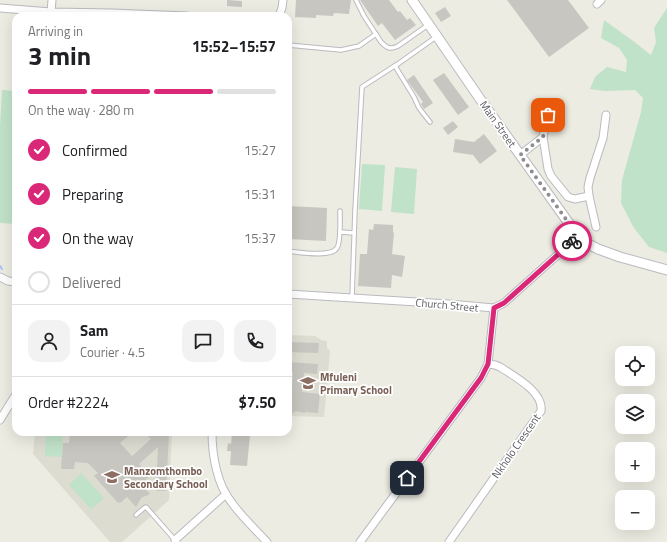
<!DOCTYPE html>
<html lang="en">
<head>
<meta charset="utf-8">
<style>
  :root { --surface:#fff; --page:#f2f2f2; --text:#202124; --muted:#757577; --line:#e0e0e0; --accent:#db2777 }
  body { margin:0; font-family:"Titillium Web",sans-serif; background:var(--page); color:var(--text); height:100vh; display:flex; flex-direction:column; font-size:15px; white-space:nowrap }
  * { box-sizing:border-box; margin:0 }
  p { font-size:13px; color:var(--muted) }
  .icon { flex:none; width:22px; height:22px; fill:none; stroke:currentColor; stroke-width:2; stroke-linecap:round; stroke-linejoin:round }
  .map { position:relative; flex:1; overflow:hidden }
  .panel { position:absolute; left:12px; top:12px; width:280px; height:424px; display:flex; flex-direction:column; background:var(--surface); border-radius:12px; box-shadow:0 4px 16px #0002 }
  .panel>* { flex:none }
  .buttons { position:absolute; left:615px; top:346px; display:grid; gap:8px }
  .buttons a { display:grid; place-items:center; width:40px; height:40px; border-radius:8px; background:var(--surface); box-shadow:0 4px 16px #0002; font-size:20px }
  .pin { position:absolute; display:grid; place-items:center; width:34px; height:34px; color:#fff; margin:-17px; border-radius:8px; box-shadow:0 2px 6px #0006 }
  .courier { position:absolute; display:grid; place-items:center; width:40px; height:40px; margin:-20px; border:3px solid #db2777; border-radius:50%; background:#fff; color:#222; box-shadow:0 1px 5px #0007 }
  .head em { font-style:normal; font-weight:700 }
  .head div { display:flex; flex-direction:column-reverse }
  .head { display:flex; align-items:center; justify-content:space-between; height:68px; padding:0 16px }
  h1 { font-size:26px; font-weight:700; line-height:30px }
  .bar { display:grid; grid-template-columns:repeat(4,1fr); gap:6px 4px; align-content:center; height:48px; padding:0 16px }
  .bar i { height:5px; border-radius:3px; background:var(--line) }
  .bar .active { background:var(--accent) }
  .bar p { grid-column:span 4 }
  .line { display:flex; align-items:center; gap:10px; padding:0 16px; border-top:1px solid var(--line) }
  .line div { flex:1 }
  .round { display:grid; place-items:center; flex:none; width:42px; height:42px; border-radius:12px; background:var(--page) }
  ol { padding:0 16px; list-style:none }
  li { display:flex; align-items:center; gap:12px; height:44px }
  li p { margin-inline-start:auto }
  li .icon { padding:4px; border-radius:50%; background:var(--accent); color:#fff; stroke-width:4 }
  li:last-child { color:var(--muted) }
  li i { width:22px; height:22px; border:2px solid var(--line); border-radius:50% }
  .map>svg:first-child { display:block }
  .education { fill:#dcdcd1 }
  .green { fill:#c0e2c8 }
  .lines { fill:none; stroke-linecap:round; stroke-linejoin:round }
  .stream { stroke:#a7c2f8; stroke-width:2 }
  .building { fill:#c8c6c0 }
  .service-casing { stroke:#babac0; stroke-width:5.5 }
  .minor-casing { stroke:#babac0; stroke-width:9 }
  .tertiary-casing { stroke:#babac0; stroke-width:11 }
  .service { stroke:#fff; stroke-width:3.5 }
  .minor { stroke:#fff; stroke-width:7 }
  .tertiary { stroke:#fff; stroke-width:9 }
  .done { stroke:#8e8e8f; stroke-width:4; stroke-dasharray:0 7.2 }
  .route { stroke:#db2777; stroke-width:5 }
  .labels { text-anchor:middle; dominant-baseline:central; stroke-width:3.5; stroke-linejoin:round; paint-order:stroke }
  .street-label { font-size:11px; fill:#5b5c62; stroke:#fff }
  .education-label { font-size:11px; font-weight:bold; fill:#785e54; stroke:#fff; text-anchor:start }
</style>
</head>
<body>
<div class="map">
<svg width="667" height="542" viewBox="0 0 667 542">
  <rect width="100%" height="100%" fill="#ecece2"/>
  <g class="education">
    <polygon points="288,335 315,336 321,340 327,341 327,348 330,351 324,417 288,416"/>
    <polygon points="35,432 172,432 169,500 122,542 110,542 33,454"/>
  </g>
  <g class="green">
    <polygon points="667,8 667,253 649,247 634,228 621,203 622,180 641,112 643,98 635,90 605,91 590,89 595,77 607,67 626,72 627,60 619,48 601,38 604,20 633,41 651,55 656,42 654,28"/>
    <polygon points="2,90 16,91 16,224 0,223 0,126"/>
    <polygon points="362,164 385,165 382,211 359,209"/>
    <polygon points="395,167 417,169 414,214 391,212"/>
    <polygon points="46,432 63,432 62,457 45,456"/>
    <polygon points="81,473 104,498 91,509 69,485"/>
  </g>
  <g class="lines">
    <polyline class="stream" points="0,266 2,269"/>
  </g>
  <g class="building">
    <polygon points="227,0 242,1 242,7 227,6"/>
    <polygon points="296,0 351,0 349,14 334,13 333,16 316,15 316,18 295,17"/>
    <polygon points="360,0 389,0 398,12 400,11 407,20 410,18 416,25 395,40 382,23 378,26"/>
    <polygon points="507,0 568,0 589,28 549,57"/>
    <polygon points="445,7 451,16 441,22 435,13"/>
    <polygon points="444,73 469,107 458,115 433,80"/>
    <polygon points="414,75 433,103 424,109 421,104 423,102 407,80"/>
    <polygon points="453,121 458,127 448,135 443,128"/>
    <polygon points="484,134 497,151 480,164 473,155 453,152 455,139 474,142"/>
    <polygon points="288,206 327,208 326,241 288,239"/>
    <polygon points="374,224 393,225 393,232 394,233 392,254 405,256 402,277 392,275 391,288 358,286 360,254 367,254 369,229 373,230"/>
    <polygon points="288,342 319,343 318,353 288,352"/>
    <polygon points="288,362 318,364 317,374 304,373 302,392 320,394 318,413 305,412 305,413 295,411 295,413 288,411 288,387 292,387 293,372 288,372"/>
    <polygon points="70,432 133,432 120,443 132,456 151,439 144,432 158,432 160,433 169,434 166,491 156,491 158,447 139,464 150,476 141,484 150,494 141,498 136,507 127,497 120,503 118,502 118,503 94,476 98,473 88,463 75,462 74,469 61,469 63,443 69,443"/>
    <polygon points="232,433 250,435 247,466 230,465 231,451 227,451 228,443 231,444"/>
  </g>
  <g class="lines">
    <defs>
      <g id="service">
        <path d="M356,0L364,16L381,42C387,48 390,50 398,46L428,25"/>
        <polyline points="288,45 341,50 359,46 376,34"/>
        <polyline points="430,122 419,108 414,97 395,66 436,37"/>
        <polyline points="340,232 354,233"/>
        <path d="M288,251C298,252 331,258 337,248C341,242 340,219 340,211"/>
        <polyline points="352,298 355,210 362,87 396,65"/>
        <polyline points="136,515 144,508 146,507 175,540"/>
      </g>
      <g id="minor">
        <polyline points="597,4 601,0"/>
        <polyline points="0,8 51,12 112,13 187,16"/>
        <polyline points="51,12 52,0"/>
        <polyline points="279,16 282,8 283,0"/>
        <polyline points="550,103 543,137 548,169 551,176 568,197 575,199 589,196"/>
        <polyline points="520,155 543,137"/>
        <polyline points="596,227 589,196 588,187 590,178 603,138 606,115"/>
        <polyline points="0,277 8,281 16,282"/>
        <polyline points="288,294 449,304 494,308 504,303 562,251 578,236"/>
        <polyline points="0,420 16,394"/>
        <path d="M212,432C212,455 217,485 232,503C242,517 255,529 267,542"/>
        <polyline points="176,542 175,540 226,494"/>
        <polyline points="360,542 481,378 488,364 494,308"/>
        <path d="M449,542L541,411C544,392 514,376 500,367L495,365L488,364"/>
      </g>
      <polyline id="tertiary" points="412,0 478,96 578,236 586,243 598,249 620,257 667,270"/>
    </defs>
    <use href="#service" class="service-casing"/>
    <use href="#minor" class="minor-casing"/>
    <use href="#tertiary" class="tertiary-casing"/>
    <use href="#service" class="service"/>
    <use href="#minor" class="minor"/>
    <use href="#tertiary" class="tertiary"/>
  </g>
  <g class="lines">
    <polyline class="done" points="548,115 543,137 520,155 578,236 572,241"/>
    <polyline class="route" points="407,478 481,378 488,364 494,308 504,303 562,251 572,241"/>
  </g>
  <defs>
    <symbol id="school-bare" viewBox="-9 -9 18 18"><path d="M0-5L7-2L0 1L-7-2ZM-4 1L0 2.5L4 1V4Q0 6-4 4Z" fill="#8d6e63" stroke="#fff" stroke-width="2.5" paint-order="stroke"/></symbol>
  </defs>
  <g fill-rule="evenodd">
    <use href="#school-bare" x="297" y="372" width="22" height="22"/>
    <use href="#school-bare" x="101" y="466" width="22" height="22"/>
  </g>
  <g class="labels">
    <g class="street-label">
      <text transform="translate(498 124) rotate(55)">Main Street</text>
      <text transform="translate(447 305) rotate(5)">Church Street</text>
      <text transform="translate(516 446) rotate(-55)">Nkholo Crescent</text>
    </g>
    <g class="education-label">
      <text x="320" y="377">Mfuleni<tspan x="320" dy="13">Primary School</tspan></text>
      <text x="124" y="471">Manzomthombo<tspan x="124" dy="13">Secondary School</tspan></text>
    </g>
  </g>
</svg>
<div class="buttons">
<a><svg class="icon" aria-label="locate" viewBox="0 0 24 24"><circle cx="12" cy="12" r="6"/><path d="M12 2v4M12 18v4M2 12h4M18 12h4"/></svg></a>
<a><svg class="icon" aria-label="layers" viewBox="0 0 24 24"><path d="M12 4l9 5-9 5-9-5zM3 14l9 5 9-5"/></svg></a>
<a>+</a>
<a>−</a>
</div>
<div class="pin" style="left:548px;top:115px;background:#ea580c"><svg class="icon" aria-label="bag" viewBox="0 0 24 24"><path d="M5 8h14l-1 12H6zM9 8a3 3 0 0 1 6 0"/></svg></div>
<div class="pin" style="left:407px;top:478px;background:#1f2937"><svg class="icon" aria-label="home" viewBox="0 0 24 24"><path d="M3 11l9-7 9 7M6 9v11h12V9"/></svg></div>
<div class="courier" style="left:572px;top:241px"><svg class="icon" aria-label="bike" viewBox="0 0 24 24"><circle cx="6" cy="16" r="4"/><circle cx="18" cy="16" r="4"/><path d="M6 16l4-8h5l3 8M10 8l3 8H6M13 5h3"/></svg></div>
<section class="panel">
<div class="head"><div><h1>3 min</h1><p>Arriving in</p></div><em>15:52–15:57</em></div>
<div class="bar"><i class="active"></i><i class="active"></i><i class="active"></i><i></i><p>On the way · 280 m</p></div>
<ol>
<li><svg class="icon" aria-label="check" viewBox="0 0 24 24"><path d="M5 12l5 5 9-10"/></svg>Confirmed<p>15:27</p></li>
<li><svg class="icon" aria-label="check" viewBox="0 0 24 24"><path d="M5 12l5 5 9-10"/></svg>Preparing<p>15:31</p></li>
<li><svg class="icon" aria-label="check" viewBox="0 0 24 24"><path d="M5 12l5 5 9-10"/></svg>On the way<p>15:37</p></li>
<li><i></i>Delivered</li>
</ol>
<div class="line" style="height:72px"><a class="round"><svg class="icon" aria-label="person" viewBox="0 0 24 24"><circle cx="12" cy="8" r="4"/><path d="M4 21q1-7 8-7t8 7"/></svg></a><div><b>Sam</b><p>Courier · 4.5</p></div><a class="round"><svg class="icon" aria-label="chat" viewBox="0 0 24 24"><path d="M4 5h16v11H9l-5 4z"/></svg></a><a class="round"><svg class="icon" aria-label="phone" viewBox="0 0 24 24"><path d="M5 4h4l2 5-3 2q2 4 5 5l2-3 5 2v4C11 20 4 13 5 4z"/></svg></a></div>
<div class="line" style="height:52px"><div>Order #2224</div><b>$7.50</b></div>
</section>
</div>
</body>
</html>
